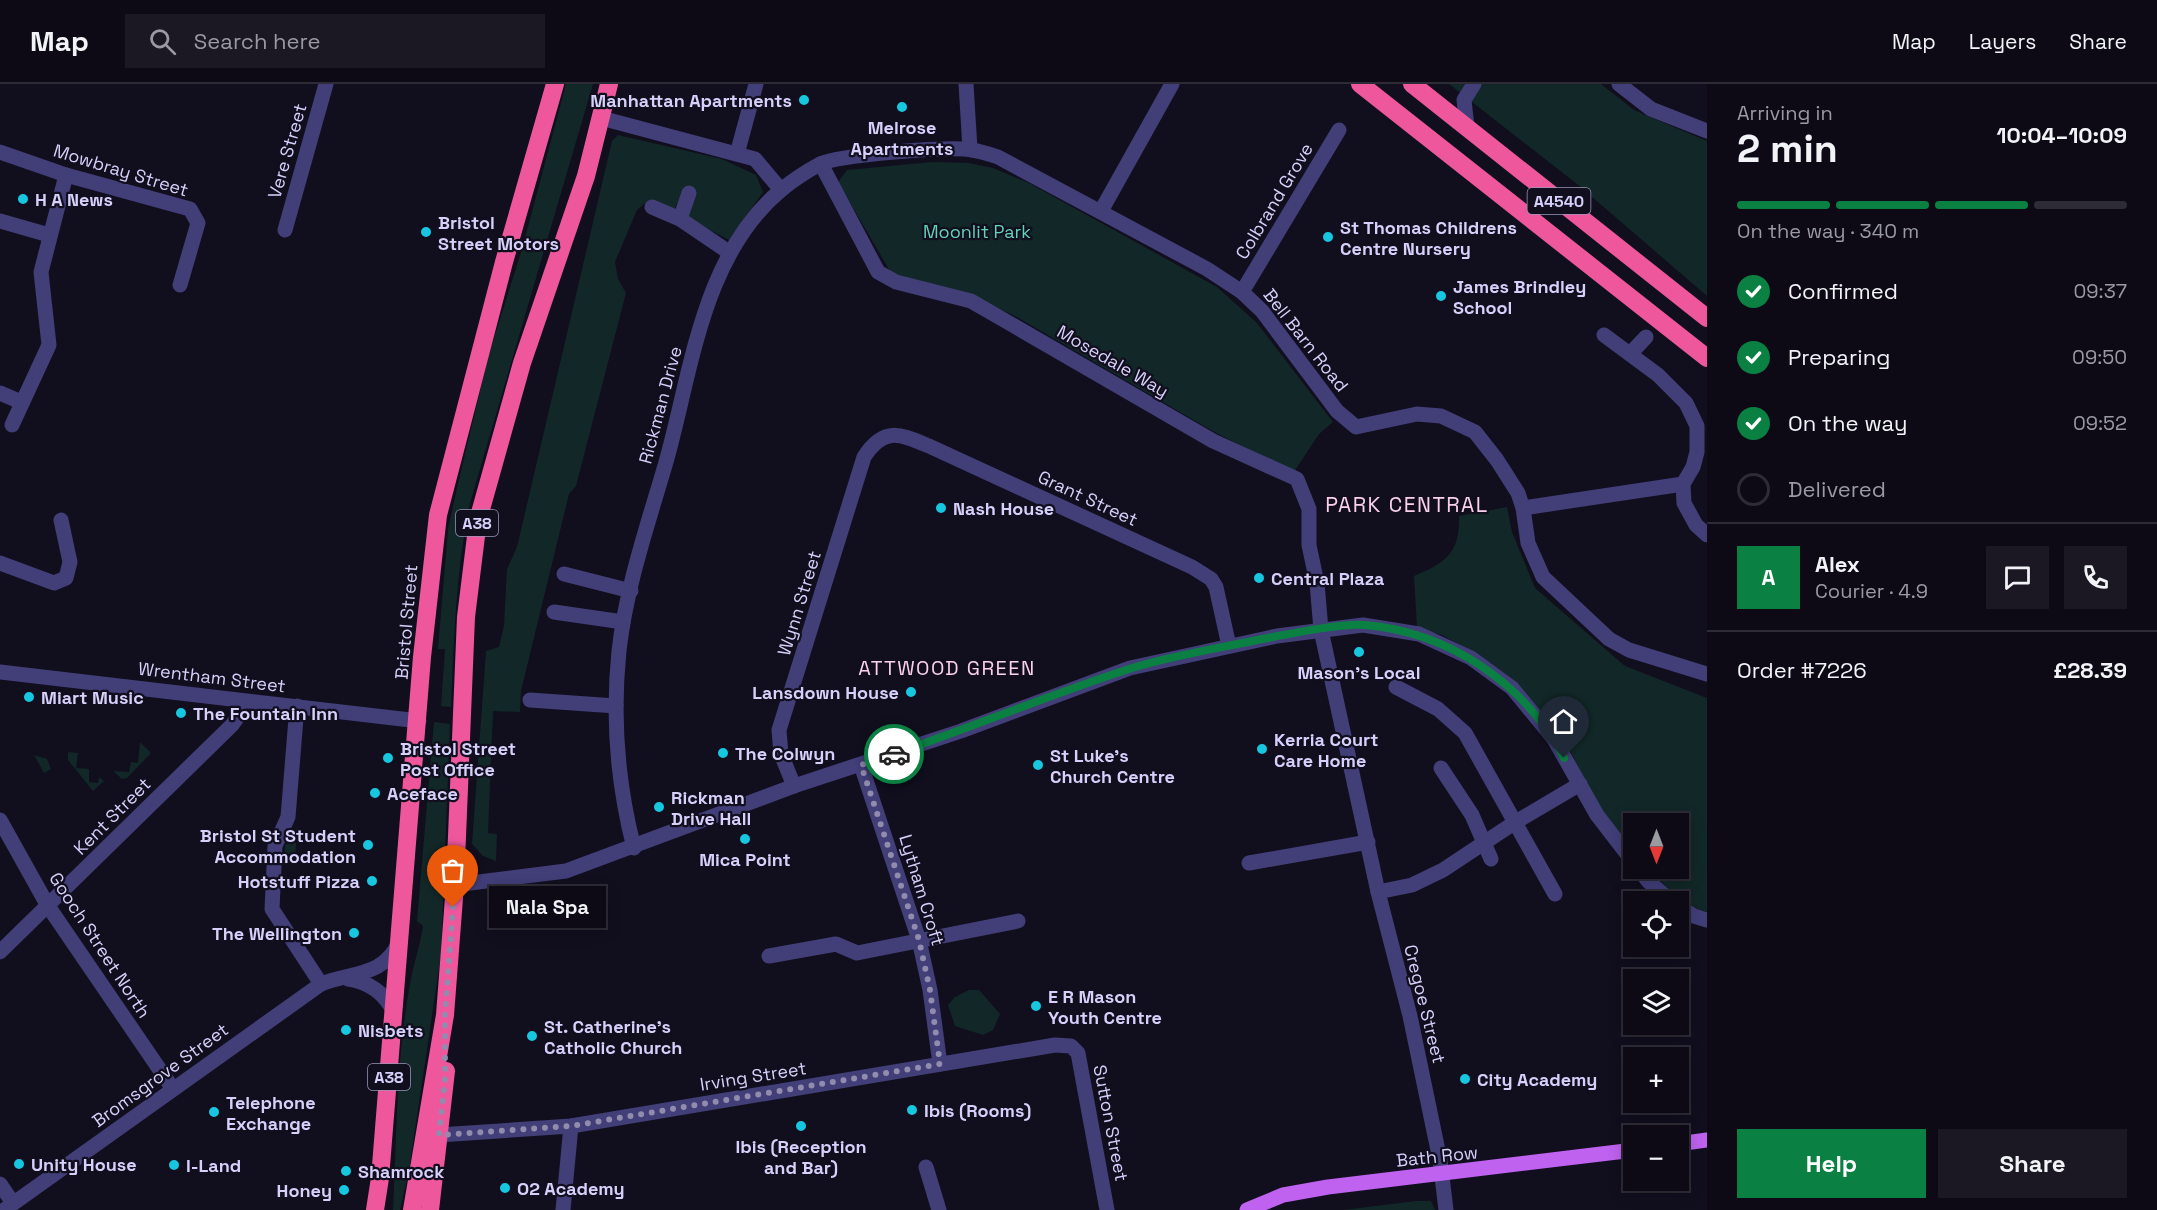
<!DOCTYPE html>
<html lang="en">
<head>
<meta charset="utf-8">
<style>
  :root { --surface:#0d0a16; --page:#1b1823; --text:#f1f3f6; --muted:#9a9aa1; --line:#2d2b35; --accent:#0b8043 }
  body { margin:0; font-family:"Space Grotesk",sans-serif; background:var(--page); color:var(--text); height:100vh; display:flex; flex-direction:column; font-size:22px; white-space:nowrap }
  * { box-sizing:border-box; margin:0 }
  p { font-size:20px; color:var(--muted) }
  .icon { flex:none; width:33px; height:33px; fill:none; stroke:currentColor; stroke-width:2; stroke-linecap:round; stroke-linejoin:round }
  .map { position:relative; flex:1; overflow:hidden }
  .side { display:flex; flex-direction:column; background:var(--surface); width:450px }
  .side>* { flex:none }
  .needle { width:39px; rotate:180deg }
  .controls { position:absolute; left:1623px; top:729px; display:grid; gap:12px }
  .controls a { display:grid; place-items:center; width:66px; height:66px; border-radius:0px; background:var(--surface); box-shadow:0 3px 15px #0003,0 0 0 2px var(--line); font-size:30px }
  .pin { position:absolute; display:grid; place-items:center; width:51px; height:51px; color:#fff; margin:-62px -26px; border-radius:50% 50% 50% 0; rotate:-45deg; box-shadow:0 0 6px #0007 }
  .pin .icon { rotate:45deg }
  .courier { position:absolute; display:grid; place-items:center; width:60px; height:60px; margin:-30px; border:4px solid #0b8043; border-radius:50%; background:#fff; color:#222; box-shadow:0 2px 8px #0007 }
  .bubble { position:absolute; height:42px; border-radius:0px; background:var(--surface); box-shadow:0 3px 15px #0003,0 0 0 2px var(--line); font-size:20px; font-weight:800; line-height:42px; text-align:center }
  .head em { font-style:normal; font-weight:800 }
  .head div { display:flex; flex-direction:column-reverse }
  .head { display:flex; align-items:center; justify-content:space-between; height:102px; padding:0 30px }
  h1 { font-size:39px; font-weight:800; line-height:45px }
  .bar { display:grid; grid-template-columns:repeat(4,1fr); gap:9px 6px; align-content:center; height:72px; padding:0 30px }
  .bar i { height:8px; border-radius:4px; background:var(--line) }
  .bar .on { background:var(--accent) }
  .bar p { grid-column:span 4 }
  .line { display:flex; align-items:center; gap:15px; padding:0 30px; border-top:2px solid var(--line) }
  .line div { flex:1 }
  .round { display:grid; place-items:center; flex:none; width:63px; height:63px; border-radius:0px; background:var(--page) }
  ol { padding:0 30px; list-style:none }
  li { display:flex; align-items:center; gap:18px; height:66px }
  li p { margin-inline-start:auto }
  li .icon { padding:6px; border-radius:50%; background:var(--accent); color:#fff; stroke-width:4 }
  li:last-child { color:var(--muted) }
  li i { width:33px; height:33px; border:3px solid var(--line); border-radius:50% }
  .action { display:flex; gap:12px; margin-top:auto; padding:12px 30px }
  .action a { flex:1; height:69px; border-radius:0px; background:var(--accent); color:#fff; font-size:24px; font-weight:800; line-height:69px; text-align:center }
  .action a+a { background:var(--page); color:var(--text) }
  header { display:flex; align-items:center; gap:36px; box-sizing:border-box; height:84px; padding:0 30px; background:var(--surface); border-bottom:2px solid var(--line) }
  header strong { font-size:28px }
  nav { display:flex; gap:33px; margin-inline-start:auto; font-size:21px }
  .search { width:420px; height:54px; background:var(--page); display:flex; align-items:center; gap:15px; box-sizing:border-box; padding:0 21px; border-radius:0px; color:var(--muted); font-size:22px }
  main { display:flex; flex:1; min-height:0 }
  .map>svg:first-child { display:block }
  .green { fill:#122727 }
  .lines { fill:none; stroke-linecap:round; stroke-linejoin:round }
  .minor { stroke:#413e78; stroke-width:15 }
  .major { stroke:#be62ef; stroke-width:15 }
  .highway { stroke:#ee579c; stroke-width:18 }
  .done { stroke:#918cad; stroke-width:6; stroke-dasharray:0 10.8 }
  .route { stroke:#0b8043; stroke-width:8 }
  .poi-dot { fill:#17c6df; stroke:#110e1e; stroke-width:2 }
  .labels { text-anchor:middle; dominant-baseline:central; stroke-width:4.5; stroke-linejoin:round; paint-order:stroke }
  .shield { fill:#110e1e; stroke:#9b96b8; stroke-width:1.5 }
  .shield-label { font-size:16px; font-weight:bold; fill:#d6d0fa }
  .poi-label { font-size:18px; font-weight:bold; fill:#d6d0fa; stroke:#110e1e; text-anchor:start }
  .street-label { font-size:18px; fill:#d6d0fa; stroke:#110e1e }
  .park-label { font-size:18px; fill:#64d2b9; stroke:#110e1e }
  .neighbourhood-label { font-size:20px; letter-spacing:1.5px; fill:#fad1ea; stroke:#110e1e }
  .quarter-label { font-size:21px; letter-spacing:1.5px; fill:#fad1ea; stroke:#110e1e }
</style>
</head>
<body>
<header>
<strong>Map</strong>
<div class="search"><svg class="icon" aria-label="search" viewBox="0 0 24 24"><circle cx="10" cy="10" r="6"/><path d="M15 15l6 6"/></svg>Search here</div>
<nav><a>Map</a><a>Layers</a><a>Share</a></nav>
</header>
<main>
<div class="map">
<svg width="1707" height="1126" viewBox="0 0 1707 1126">
  <rect width="100%" height="100%" fill="#110e1e"/>
  <g class="green">
    <path d="M566,0H593L470,419C456,487 454,554 451,623L441,622L445,565H438L448,445L459,395L489,270L522,165Z"/>
    <polygon points="1449,0 1601,0 1634,26 1707,57 1707,212 1577,100"/>
    <polygon points="618,51 722,75 756,91 763,108 729,156 687,134 683,106 674,126 649,116 637,126 615,178 618,195 626,209 576,402 569,410 521,607 520,628 493,627 488,749 497,750 496,777 483,772 472,760 486,567 499,563 504,541 507,485 517,463 612,57"/>
    <polygon points="932,78 969,79 993,84 1029,99 1217,203 1257,239 1333,338 1319,350 1294,388 1216,349 1015,232 977,215 891,189 838,98 847,86"/>
    <path d="M1507,423L1512,448L1535,504L1625,582L1707,614V828C1682,821 1667,803 1649,785L1678,784V740H1634L1633,767L1599,723L1561,649L1473,568L1442,551L1417,544L1414,492C1446,479 1460,469 1459,432Z"/>
    <path d="M434,638L450,640L441,871L409,1086L400,1126H393C397,1051 396,974 410,900C413,881 420,862 423,842L417,837Z"/>
    <polygon points="140,658 151,669 127,694 122,695 113,687 129,688 131,678 138,679"/>
    <polygon points="68,668 78,669 76,684 89,685 89,698 98,699 99,693 104,697 93,707 68,676"/>
    <polygon points="34,671 47,675 51,685 44,689"/>
    <polygon points="297,744 295,777 285,777 285,762"/>
    <polygon points="969,906 979,906 1000,930 993,946 983,951 955,942 948,921 955,913"/>
    <polygon points="1416,1117 1431,1117 1435,1126 1343,1126"/>
  </g>
  <g class="lines">
    <g class="minor">
      <polyline points="966,0 970,65"/>
      <polyline points="1619,0 1651,25 1707,47"/>
      <polyline points="601,34 755,75 781,106"/>
      <polyline points="1467,43 1464,16 1474,0"/>
      <polyline points="0,68 66,91 190,125 198,139 180,201"/>
      <polyline points="737,70 756,0"/>
      <polyline points="821,80 878,188 896,198 971,217 1213,357 1297,395 1309,425 1309,461 1317,499 1321,546 1378,808 1410,932 1440,1076 1446,1126"/>
      <polyline points="652,123 680,135 730,169"/>
      <polyline points="1101,127 1172,0"/>
      <polyline points="680,135 689,109"/>
      <polyline points="0,137 49,151"/>
      <polyline points="285,146 326,0"/>
      <polyline points="1242,208 1339,46"/>
      <polyline points="1604,251 1658,291 1686,319 1697,342 1697,368 1693,383 1683,400 1684,419 1696,441 1707,451"/>
      <polyline points="1630,270 1646,253"/>
      <polyline points="0,309 21,318"/>
      <polyline points="12,341 49,261 41,188 66,91"/>
      <polyline points="1523,424 1683,400"/>
      <polyline points="0,479 54,499 66,494 70,478 61,436"/>
      <polyline points="564,490 631,507"/>
      <polyline points="554,528 623,538"/>
      <polyline points="0,588 419,637"/>
      <polyline points="1396,603 1438,625 1465,649 1555,810"/>
      <polyline points="530,616 616,622"/>
      <polyline points="297,622 288,733 275,762 272,825 321,900"/>
      <polyline points="861,681 919,856 930,906 940,980"/>
      <polyline points="1441,684 1472,731 1491,775"/>
      <path d="M794,702L781,670L779,646L864,373C884,342 900,350 929,362L1192,483L1211,495L1216,503L1229,562"/>
      <polyline points="0,736 48,822 173,1005"/>
      <path d="M634,764C617,698 612,635 619,567C626,503 648,440 666,378C692,286 702,172 781,106C792,97 807,87 820,80C838,71 950,62 971,66C980,67 989,70 998,73L1207,185L1242,208L1262,227L1337,327L1356,343L1417,330L1441,332L1475,348L1497,376L1518,409L1523,424L1528,459L1543,493L1609,555L1629,566L1707,590"/>
      <polyline points="1249,779 1368,758"/>
      <polyline points="1638,784 1648,797 1672,818"/>
      <polyline points="455,801 566,787 794,702 961,647 1130,584 1277,552 1363,541 1419,550 1471,574 1512,604 1554,655 1597,731 1634,779"/>
      <polyline points="1378,808 1412,801 1443,786 1514,739 1580,700"/>
      <polyline points="1678,822 1694,832 1707,836"/>
      <polyline points="0,868 232,641 237,634 240,617"/>
      <polyline points="769,872 836,860 857,869 1018,837"/>
      <path d="M348,895C369,898 384,908 394,928"/>
      <polyline points="439,1051 571,1042 1055,961 1071,962 1078,969 1107,1126"/>
      <polyline points="926,1083 939,1126"/>
      <polyline points="0,1100 13,1119"/>
      <path d="M4,1126L321,900C351,888 384,893 399,858"/>
      <polyline points="563,1126 571,1042"/>
    </g>
    <g class="major">
      <polyline points="1678,1060 1707,1056"/>
      <polyline points="1247,1126 1283,1111 1328,1103 1634,1066"/>
    </g>
    <g class="highway">
      <polyline points="1360,0 1707,274"/>
      <polyline points="1412,0 1707,234"/>
      <polyline points="375,1126 380,1094 422,573 438,431 504,178 555,0"/>
      <polyline points="412,1126 445,931 455,801 466,533 478,436 522,279 586,92 609,0"/>
      <polyline points="430,1126 446,987"/>
    </g>
  </g>
  <g class="lines">
    <polyline class="done" points="453,823 445,931 445,995 439,1051 571,1042 940,980 930,906 919,856 861,681 894,670"/>
    <path class="route" d="M894,670C972,643 1049,611 1129,585C1170,572 1215,565 1257,556C1284,551 1339,539 1365,541C1448,548 1525,599 1564,674"/>
  </g>
  <g class="poi-dot">
    <circle cx="804" cy="16" r="6"/>
    <circle cx="902" cy="23" r="6"/>
    <circle cx="23" cy="115" r="6"/>
    <circle cx="426" cy="148" r="6"/>
    <circle cx="1328" cy="153" r="6"/>
    <circle cx="1441" cy="212" r="6"/>
    <circle cx="941" cy="424" r="6"/>
    <circle cx="1259" cy="494" r="6"/>
    <circle cx="1359" cy="568" r="6"/>
    <circle cx="911" cy="608" r="6"/>
    <circle cx="29" cy="613" r="6"/>
    <circle cx="181" cy="629" r="6"/>
    <circle cx="1262" cy="665" r="6"/>
    <circle cx="723" cy="669" r="6"/>
    <circle cx="388" cy="674" r="6"/>
    <circle cx="1038" cy="681" r="6"/>
    <circle cx="375" cy="709" r="6"/>
    <circle cx="659" cy="723" r="6"/>
    <circle cx="745" cy="755" r="6"/>
    <circle cx="368" cy="761" r="6"/>
    <circle cx="372" cy="797" r="6"/>
    <circle cx="354" cy="849" r="6"/>
    <circle cx="1036" cy="922" r="6"/>
    <circle cx="346" cy="946" r="6"/>
    <circle cx="532" cy="952" r="6"/>
    <circle cx="1465" cy="995" r="6"/>
    <circle cx="912" cy="1026" r="6"/>
    <circle cx="214" cy="1028" r="6"/>
    <circle cx="801" cy="1042" r="6"/>
    <circle cx="19" cy="1080" r="6"/>
    <circle cx="174" cy="1081" r="6"/>
    <circle cx="346" cy="1087" r="6"/>
    <circle cx="505" cy="1104" r="6"/>
    <circle cx="344" cy="1106" r="6"/>
  </g>
  <g class="labels">
    <g class="shield">
      <rect x="1527.5" y="104" width="63" height="26" rx="4.5"/>
      <rect x="456" y="426" width="42" height="26" rx="4.5"/>
      <rect x="368" y="980" width="42" height="26" rx="4.5"/>
    </g>
    <g class="shield-label">
      <text x="1559" y="117">A4540</text>
      <text x="477" y="439">A38</text>
      <text x="389" y="993">A38</text>
    </g>
    <g class="poi-label">
      <text x="792" y="16" text-anchor="end">Manhattan Apartments</text>
      <text x="902" y="43" text-anchor="middle">Melrose<tspan x="902" dy="21">Apartments</tspan></text>
      <text x="35" y="115">H A News</text>
      <text x="438" y="138">Bristol<tspan x="438" dy="21">Street Motors</tspan></text>
      <text x="1340" y="143">St Thomas Childrens<tspan x="1340" dy="21">Centre Nursery</tspan></text>
      <text x="1453" y="202">James Brindley<tspan x="1453" dy="21">School</tspan></text>
      <text x="953" y="424">Nash House</text>
      <text x="1271" y="494">Central Plaza</text>
      <text x="1359" y="588" text-anchor="middle">Mason's Local</text>
      <text x="899" y="608" text-anchor="end">Lansdown House</text>
      <text x="41" y="613">Miart Music</text>
      <text x="193" y="629">The Fountain Inn</text>
      <text x="1274" y="655">Kerria Court<tspan x="1274" dy="21">Care Home</tspan></text>
      <text x="400" y="664">Bristol Street<tspan x="400" dy="21">Post Office</tspan></text>
      <text x="735" y="669">The Colwyn</text>
      <text x="1050" y="671">St Luke's<tspan x="1050" dy="21">Church Centre</tspan></text>
      <text x="387" y="709">Aceface</text>
      <text x="671" y="713">Rickman<tspan x="671" dy="21">Drive Hall</tspan></text>
      <text x="356" y="751" text-anchor="end">Bristol St Student<tspan x="356" dy="21">Accommodation</tspan></text>
      <text x="745" y="775" text-anchor="middle">Mica Point</text>
      <text x="360" y="797" text-anchor="end">Hotstuff Pizza</text>
      <text x="342" y="849" text-anchor="end">The Wellington</text>
      <text x="1048" y="912">E R Mason<tspan x="1048" dy="21">Youth Centre</tspan></text>
      <text x="544" y="942">St. Catherine's<tspan x="544" dy="21">Catholic Church</tspan></text>
      <text x="358" y="946">Nisbets</text>
      <text x="1477" y="995">City Academy</text>
      <text x="226" y="1018">Telephone<tspan x="226" dy="21">Exchange</tspan></text>
      <text x="924" y="1026">Ibis (Rooms)</text>
      <text x="801" y="1062" text-anchor="middle">Ibis (Reception<tspan x="801" dy="21">and Bar)</tspan></text>
      <text x="31" y="1080">Unity House</text>
      <text x="186" y="1081">I-Land</text>
      <text x="358" y="1087">Shamrock</text>
      <text x="517" y="1104">O2 Academy</text>
      <text x="332" y="1106" text-anchor="end">Honey</text>
    </g>
    <g class="street-label">
      <text transform="translate(287 67) rotate(-74)">Vere Street</text>
      <text transform="translate(121 86) rotate(17)">Mowbray Street</text>
      <text transform="translate(1274 117) rotate(-59)">Colbrand Grove</text>
      <text transform="translate(1306 256) rotate(52)">Bell Barn Road</text>
      <text transform="translate(1113 277) rotate(30)">Mosedale Way</text>
      <text transform="translate(660 321) rotate(-75)">Rickman Drive</text>
      <text transform="translate(1088 414) rotate(25)">Grant Street</text>
      <text transform="translate(799 519) rotate(-73)">Wynn Street</text>
      <text transform="translate(406 538) rotate(-85)">Bristol Street</text>
      <text transform="translate(212 593) rotate(7)">Wrentham Street</text>
      <text transform="translate(112 732) rotate(-45)">Kent Street</text>
      <text transform="translate(922 806) rotate(73)">Lytham Croft</text>
      <text transform="translate(100 861) rotate(57)">Gooch Street North</text>
      <text transform="translate(1425 920) rotate(76)">Cregoe Street</text>
      <text transform="translate(160 991) rotate(-36)">Bromsgrove Street</text>
      <text transform="translate(753 992) rotate(-9)">Irving Street</text>
      <text transform="translate(1111 1039) rotate(79)">Sutton Street</text>
      <text transform="translate(1437 1072) rotate(-6)">Bath Row</text>
    </g>
    <g class="park-label">
      <text x="977" y="147">Moonlit Park</text>
    </g>
    <g class="neighbourhood-label">
      <text x="947" y="584">ATTWOOD GREEN</text>
    </g>
    <g class="quarter-label">
      <text x="1407" y="420">PARK CENTRAL</text>
    </g>
  </g>
</svg>
<div class="controls">
<a><svg class="needle" viewBox="-14 -14 28 28"><path d="M0-13l5 13h-10z" fill="#e53935"/><path d="M0 13l5-13h-10z" fill="#9a9aa1"/></svg></a>
<a><svg class="icon" aria-label="locate" viewBox="0 0 24 24"><circle cx="12" cy="12" r="6"/><path d="M12 2v4M12 18v4M2 12h4M18 12h4"/></svg></a>
<a><svg class="icon" aria-label="layers" viewBox="0 0 24 24"><path d="M12 4l9 5-9 5-9-5zM3 14l9 5 9-5"/></svg></a>
<a>+</a>
<a>−</a>
</div>
<div class="pin" style="left:453px;top:823px;background:#ea580c"><svg class="icon" aria-label="bag" viewBox="0 0 24 24"><path d="M5 8h14l-1 12H6zM9 8a3 3 0 0 1 6 0"/></svg></div>
<div class="pin" style="left:1564px;top:674px;background:#1f2937"><svg class="icon" aria-label="home" viewBox="0 0 24 24"><path d="M3 11l9-7 9 7M6 9v11h12V9"/></svg></div>
<div class="courier" style="left:894px;top:670px"><svg class="icon" aria-label="car" viewBox="0 0 24 24"><path d="M5 17H2v-5l4-1 3-4h7l3 4 3 1v5h-3M9 17h6M6 11h13"/><circle cx="7" cy="17" r="2"/><circle cx="17" cy="17" r="2"/></svg></div>
<div class="bubble" style="left:489px;top:802px;width:117px">Nala Spa</div>
</div>
<section class="side">
<div class="head"><div><h1>2 min</h1><p>Arriving in</p></div><em>10:04–10:09</em></div>
<div class="bar"><i class="on"></i><i class="on"></i><i class="on"></i><i></i><p>On the way · 340 m</p></div>
<ol>
<li><svg class="icon" aria-label="check" viewBox="0 0 24 24"><path d="M5 12l5 5 9-10"/></svg>Confirmed<p>09:37</p></li>
<li><svg class="icon" aria-label="check" viewBox="0 0 24 24"><path d="M5 12l5 5 9-10"/></svg>Preparing<p>09:50</p></li>
<li><svg class="icon" aria-label="check" viewBox="0 0 24 24"><path d="M5 12l5 5 9-10"/></svg>On the way<p>09:52</p></li>
<li><i></i>Delivered</li>
</ol>
<div class="line" style="height:108px"><b class="round" style="background:var(--accent);color:#fff">A</b><div><b>Alex</b><p>Courier · 4.9</p></div><a class="round"><svg class="icon" aria-label="chat" viewBox="0 0 24 24"><path d="M4 5h16v11H9l-5 4z"/></svg></a><a class="round"><svg class="icon" aria-label="phone" viewBox="0 0 24 24"><path d="M5 4h4l2 5-3 2q2 4 5 5l2-3 5 2v4C11 20 4 13 5 4z"/></svg></a></div>
<div class="line" style="height:78px"><div>Order #7226</div><b>£28.39</b></div>
<div class="action"><a>Help</a><a>Share</a></div>
</section>
</main>
</body>
</html>
